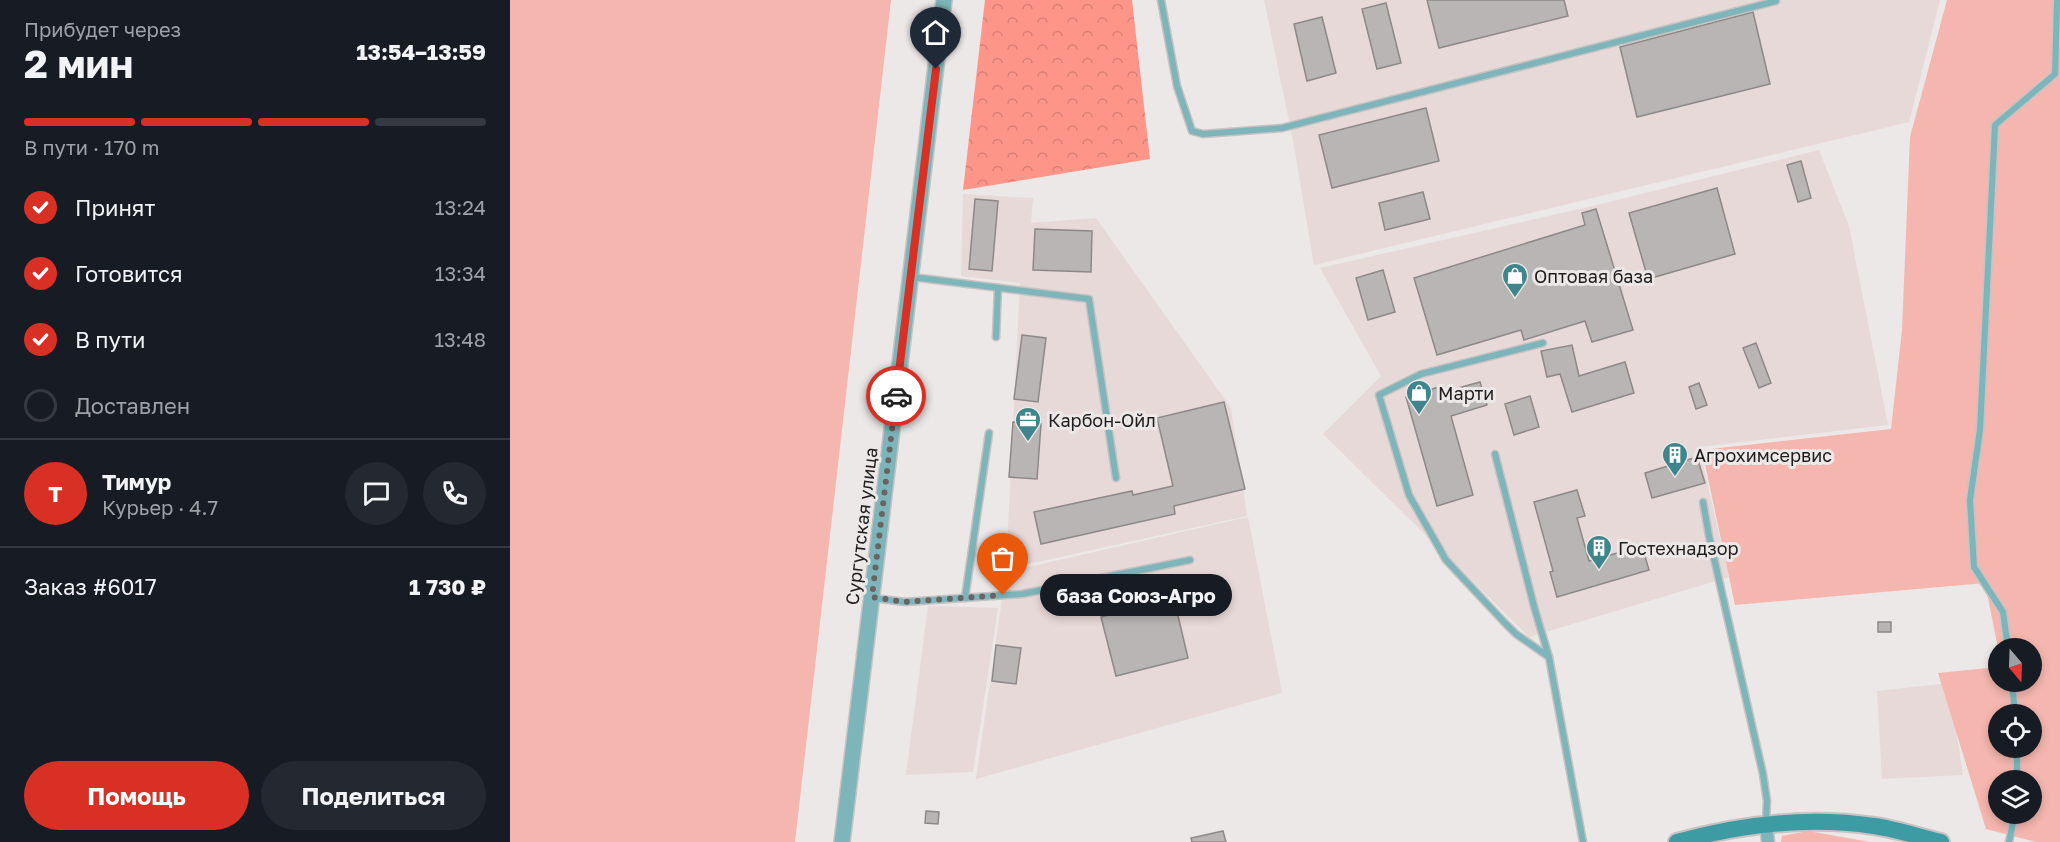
<!DOCTYPE html>
<html lang="ru">
<head>
<meta charset="utf-8">
<style>
  :root { --surface:#171b24; --page:#242831; --text:#f1f3f6; --muted:#9ea1a6; --line:#363941; --accent:#d93025 }
  body { margin:0; font-family:"Golos Text",sans-serif; background:var(--page); color:var(--text); height:100vh; display:flex; flex-direction:column; font-size:22px; white-space:nowrap }
  * { box-sizing:border-box; margin:0 }
  p { font-size:20px; color:var(--muted) }
  .icon { flex:none; width:33px; height:33px; fill:none; stroke:currentColor; stroke-width:2; stroke-linecap:round; stroke-linejoin:round }
  .map { position:relative; flex:1; overflow:hidden }
  .panel { display:flex; flex-direction:column; background:var(--surface); width:510px }
  .panel>* { flex:none }
  .needle { width:39px; rotate:161deg }
  .tools { position:absolute; left:1478px; top:638px; display:grid; gap:12px }
  .tools a { display:grid; place-items:center; width:54px; height:54px; border-radius:50%; background:var(--surface); box-shadow:0 3px 9px #0003; font-size:30px }
  .pin { position:absolute; display:grid; place-items:center; width:51px; height:51px; color:#fff; margin:-62px -26px; border-radius:50% 50% 50% 0; rotate:-45deg; box-shadow:0 0 6px #0007 }
  .pin .icon { rotate:45deg }
  .courier { position:absolute; display:grid; place-items:center; width:60px; height:60px; margin:-30px; border:4px solid #d93025; border-radius:50%; background:#fff; color:#222; box-shadow:0 2px 8px #0007 }
  .bubble { position:absolute; height:42px; border-radius:21px; background:var(--surface); box-shadow:0 3px 9px #0003; font-size:20px; font-weight:700; line-height:42px; text-align:center }
  .head em { font-style:normal; font-weight:700 }
  .head div { display:flex; flex-direction:column-reverse }
  .head { display:flex; align-items:center; justify-content:space-between; height:102px; padding:0 24px }
  h1 { font-size:39px; font-weight:700; line-height:45px }
  .bar { display:grid; grid-template-columns:repeat(4,1fr); gap:9px 6px; align-content:center; height:72px; padding:0 24px }
  .bar i { height:8px; border-radius:4px; background:var(--line) }
  .bar .selected { background:var(--accent) }
  .bar p { grid-column:span 4 }
  .line { display:flex; align-items:center; gap:15px; padding:0 24px; border-top:2px solid var(--line) }
  .line div { flex:1 }
  .round { display:grid; place-items:center; flex:none; width:63px; height:63px; border-radius:32px; background:var(--page) }
  ol { padding:0 24px; list-style:none }
  li { display:flex; align-items:center; gap:18px; height:66px }
  li p { margin-inline-start:auto }
  li .icon { padding:6px; border-radius:50%; background:var(--accent); color:#fff; stroke-width:4 }
  li:last-child { color:var(--muted) }
  li i { width:33px; height:33px; border:3px solid var(--line); border-radius:50% }
  .primary-button { display:flex; gap:12px; margin-top:auto; padding:12px 24px }
  .primary-button a { flex:1; height:69px; border-radius:36px; background:var(--accent); color:#fff; font-size:24px; font-weight:700; line-height:69px; text-align:center }
  .primary-button a+a { background:var(--page); color:var(--text) }
  main { display:flex; flex:1; min-height:0 }
  .map>svg:first-child { display:block }
  .built { fill:#e7d9d7 }
  .green { fill:#f4b6ae; fill-rule:evenodd }
  .forest { fill:url(#forest-crowns) }
  .building { fill:#b9b5b4; stroke:#8e8989; stroke-width:1.5 }
  .lines { fill:none; stroke-linecap:round; stroke-linejoin:round }
  .service-casing { stroke:#c7c3c3; stroke-width:9 }
  .minor-casing { stroke:#c7c3c3; stroke-width:15 }
  .tertiary-casing { stroke:#c7c3c3; stroke-width:18 }
  .secondary-casing { stroke:#c7c3c3; stroke-width:20 }
  .service { stroke:#7eb5ba; stroke-width:6 }
  .minor { stroke:#7eb5ba; stroke-width:12 }
  .tertiary { stroke:#7eb5ba; stroke-width:15 }
  .secondary { stroke:#3d9ba3; stroke-width:16 }
  .done { stroke:#676464; stroke-width:6; stroke-dasharray:0 10.8 }
  .route { stroke:#d93025; stroke-width:8 }
  .labels { text-anchor:middle; dominant-baseline:central; stroke-width:6; stroke-linejoin:round; paint-order:stroke }
  .poi-label { font-size:18px; fill:#1f1d1d; stroke:#ece8e7; text-anchor:start }
  .street-label { font-size:18px; fill:#1f1d1d; stroke:#ece8e7 }
</style>
</head>
<body>
<main>
<section class="panel">
<div class="head"><div><h1>2 мин</h1><p>Прибудет через</p></div><em>13:54–13:59</em></div>
<div class="bar"><i class="selected"></i><i class="selected"></i><i class="selected"></i><i></i><p>В пути · 170 m</p></div>
<ol>
<li><svg class="icon" aria-label="check" viewBox="0 0 24 24"><path d="M5 12l5 5 9-10"/></svg>Принят<p>13:24</p></li>
<li><svg class="icon" aria-label="check" viewBox="0 0 24 24"><path d="M5 12l5 5 9-10"/></svg>Готовится<p>13:34</p></li>
<li><svg class="icon" aria-label="check" viewBox="0 0 24 24"><path d="M5 12l5 5 9-10"/></svg>В пути<p>13:48</p></li>
<li><i></i>Доставлен</li>
</ol>
<div class="line" style="height:108px"><b class="round" style="background:var(--accent);color:#fff">Т</b><div><b>Тимур</b><p>Курьер · 4.7</p></div><a class="round"><svg class="icon" aria-label="chat" viewBox="0 0 24 24"><path d="M4 5h16v11H9l-5 4z"/></svg></a><a class="round"><svg class="icon" aria-label="phone" viewBox="0 0 24 24"><path d="M5 4h4l2 5-3 2q2 4 5 5l2-3 5 2v4C11 20 4 13 5 4z"/></svg></a></div>
<div class="line" style="height:78px"><div>Заказ #6017</div><b>1 730 ₽</b></div>
<div class="primary-button"><a>Помощь</a><a>Поделиться</a></div>
</section>
<div class="map">
<svg width="1550" height="842" viewBox="0 0 1550 842">
  <defs>
    <pattern id="forest-crowns" width="20" height="18" patternUnits="userSpaceOnUse" patternTransform="scale(1.5)"><rect width="20" height="18" fill="#fe9589"/><path d="M2 6a3 3 0 1 1 6 0M12 15a3 3 0 1 1 6 0" fill="none" stroke="#d98076"/></pattern>
  </defs>
  <rect width="100%" height="100%" fill="#ece8e7"/>
  <g class="built">
    <polygon points="754,0 1430,0 1399,122 804,265 783,140"/>
    <polygon points="1309,150 1339,226 1378,425 1189,447 1219,577 1019,637 813,434 871,376 810,268 1087,205"/>
    <polygon points="453,194 523,198 521,223 586,218 721,408 737,516 496,569 510,283 451,276"/>
    <polygon points="738,517 772,693 466,779 496,572"/>
    <polygon points="418,606 488,608 463,772 396,775"/>
    <polygon points="1439,683 1453,775 1372,779 1367,691"/>
  </g>
  <g class="green">
    <polygon points="0,0 381,0 285,842 0,842"/>
    <path d="M1437,0H1550V842H1526L1476,829L1428,673L1488,667V681H1521V648H1488L1475,583L1225,605L1192,450L1381,429L1392,330L1400,137ZM1488,714H1521V747H1488ZM1488,780H1521V813H1488Z"/>
    <polygon points="1298,831 1360,842 1271,842 1272,836"/>
  </g>
  <polygon class="forest" points="475,0 622,0 640,159 453,190"/>
  <g class="building">
    <polygon points="917,0 1054,0 1058,16 929,48"/>
    <polygon points="876,3 891,63 867,69 852,9"/>
    <polygon points="1243,12 1260,84 1127,117 1110,47"/>
    <polygon points="812,17 826,73 797,81 784,24"/>
    <polygon points="916,108 929,161 822,188 809,135"/>
    <polygon points="1291,161 1301,198 1288,202 1277,165"/>
    <polygon points="1207,188 1225,254 1138,279 1119,213"/>
    <polygon points="913,192 920,219 875,230 869,203"/>
    <polygon points="465,199 488,201 482,271 459,269"/>
    <polygon points="1086,209 1123,330 1082,342 1075,321 1014,340 1011,330 927,355 904,278 1075,225 1072,213"/>
    <polygon points="525,229 582,231 581,272 523,270"/>
    <polygon points="873,270 885,312 858,320 846,278"/>
    <polygon points="512,335 536,338 528,402 504,399"/>
    <polygon points="1246,343 1261,383 1249,388 1233,348"/>
    <polygon points="1062,345 1069,376 1115,362 1124,393 1062,412 1050,374 1037,377 1031,351"/>
    <polygon points="970,382 977,405 941,416 963,495 927,506 896,397 932,386 934,392"/>
    <polygon points="1189,383 1197,405 1186,409 1179,387"/>
    <polygon points="1020,396 1029,427 1004,435 995,404"/>
    <polygon points="714,402 735,489 664,506 665,514 531,544 524,512 622,491 623,495 663,486 647,418"/>
    <polygon points="503,422 531,424 527,479 499,477"/>
    <polygon points="1187,457 1195,483 1142,498 1135,473"/>
    <polygon points="1067,490 1075,516 1067,518 1079,561 1132,546 1139,570 1047,597 1040,572 1043,571 1024,502"/>
    <polygon points="664,599 678,658 606,676 591,617"/>
    <rect x="1368" y="622" width="13" height="10"/>
    <polygon points="486,645 511,648 506,684 482,681"/>
    <polygon points="416,811 429,812 428,824 415,823"/>
    <polygon points="713,831 716,842 682,842 681,838"/>
  </g>
  <g class="lines">
    <defs>
      <g id="service">
        <polyline points="651,0 667,86 682,131 693,134 772,128 1266,1"/>
        <polyline points="402,277 579,299 606,478"/>
        <polyline points="486,337 488,288"/>
        <polyline points="1033,343 911,374 869,395 899,495 936,560 993,621 1006,634 1039,657"/>
        <polyline points="985,454 1025,610 1039,657 1073,842"/>
        <polyline points="1193,502 1199,536 1253,774 1257,801 1256,822"/>
        <polyline points="363,598 395,602 512,594 680,560"/>
        <polyline points="455,598 479,433"/>
        <polyline points="1498,648 1493,612 1464,567 1460,500 1470,430 1485,125 1545,74 1547,2 1550,3"/>
        <polyline points="1502,681 1505,714"/>
        <polyline points="1507,780 1507,747"/>
        <polyline points="1499,842 1505,813"/>
      </g>
      <polyline id="minor" points="1256,823 1258,842"/>
      <polyline id="tertiary" points="332,842 434,0"/>
      <path id="secondary" d="M1167,842C1232,824 1296,816 1364,826C1386,829 1409,837 1431,842"/>
    </defs>
    <use href="#service" class="service-casing"/>
    <use href="#minor" class="minor-casing"/>
    <use href="#tertiary" class="tertiary-casing"/>
    <use href="#secondary" class="secondary-casing"/>
    <use href="#service" class="service"/>
    <use href="#minor" class="minor"/>
    <use href="#tertiary" class="tertiary"/>
    <use href="#secondary" class="secondary"/>
  </g>
  <g class="lines">
    <polyline class="done" points="386,396 362,597 395,602 493,595"/>
    <polyline class="route" points="386,396 426,69"/>
  </g>
  <defs>
    <symbol id="shop-pin" viewBox="-11 -11 22 30"><path d="M0 17L-7.5 6A9.5 9.5 0 1 1 7.5 6Z" fill="#3e868c" stroke="#ece8e7"/><path d="M-5-2.5h2.3a2.7 3.5 0 0 1 5.4 0H5L5.5 6h-11ZM-1.5-2.5h3a1.5 2.3 0 0 0-3 0Z" fill="#fff"/></symbol>
    <symbol id="office-pin" viewBox="-11 -11 22 30"><path d="M0 17L-7.5 6A9.5 9.5 0 1 1 7.5 6Z" fill="#3e868c" stroke="#ece8e7"/><path d="M-6-3h4V-5.5h4V-3h4V5H-6ZM-1-4.5V-3h2v-1.5ZM-6 0V1H6V0Z" fill="#fff"/></symbol>
    <symbol id="building-pin" viewBox="-11 -11 22 30"><path d="M0 17L-7.5 6A9.5 9.5 0 1 1 7.5 6Z" fill="#3e868c" stroke="#ece8e7"/><path d="M-4-6H4V6H1V3H-1V6H-4ZM-2.5-4.3h1.7v1.8h-1.7ZM.8-4.3h1.7v1.8H.8ZM-2.5-1h1.7V.8h-1.7ZM.8-1h1.7V.8H.8Z" fill="#fff"/></symbol>
  </defs>
  <g fill-rule="evenodd">
    <use href="#shop-pin" x="990" y="261" width="30" height="40"/>
    <use href="#shop-pin" x="894" y="378" width="30" height="40"/>
    <use href="#office-pin" x="503" y="405" width="30" height="40"/>
    <use href="#building-pin" x="1150" y="440" width="30" height="40"/>
    <use href="#building-pin" x="1074" y="533" width="30" height="40"/>
  </g>
  <g class="labels">
    <g class="poi-label">
      <text x="1024" y="276">Оптовая база</text>
      <text x="928" y="393">Марти</text>
      <text x="538" y="420">Карбон-Ойл</text>
      <text x="1184" y="455">Агрохимсервис</text>
      <text x="1108" y="548">Гостехнадзор</text>
    </g>
    <g class="street-label">
      <text transform="translate(351 526) rotate(-83)">Сургутская улица</text>
    </g>
  </g>
</svg>
<div class="tools">
<a><svg class="needle" viewBox="-14 -14 28 28"><path d="M0-13l5 13h-10z" fill="#e53935"/><path d="M0 13l5-13h-10z" fill="#9ea1a6"/></svg></a>
<a><svg class="icon" aria-label="locate" viewBox="0 0 24 24"><circle cx="12" cy="12" r="6"/><path d="M12 2v4M12 18v4M2 12h4M18 12h4"/></svg></a>
<a><svg class="icon" aria-label="layers" viewBox="0 0 24 24"><path d="M12 4l9 5-9 5-9-5zM3 14l9 5 9-5"/></svg></a>
</div>
<div class="pin" style="left:493px;top:595px;background:#ea580c"><svg class="icon" aria-label="bag" viewBox="0 0 24 24"><path d="M5 8h14l-1 12H6zM9 8a3 3 0 0 1 6 0"/></svg></div>
<div class="pin" style="left:426px;top:69px;background:#1f2937"><svg class="icon" aria-label="home" viewBox="0 0 24 24"><path d="M3 11l9-7 9 7M6 9v11h12V9"/></svg></div>
<div class="courier" style="left:386px;top:396px"><svg class="icon" aria-label="car" viewBox="0 0 24 24"><path d="M5 17H2v-5l4-1 3-4h7l3 4 3 1v5h-3M9 17h6M6 11h13"/><circle cx="7" cy="17" r="2"/><circle cx="17" cy="17" r="2"/></svg></div>
<div class="bubble" style="left:530px;top:574px;width:192px">база Союз-Агро</div>
</div>
</main>
</body>
</html>
